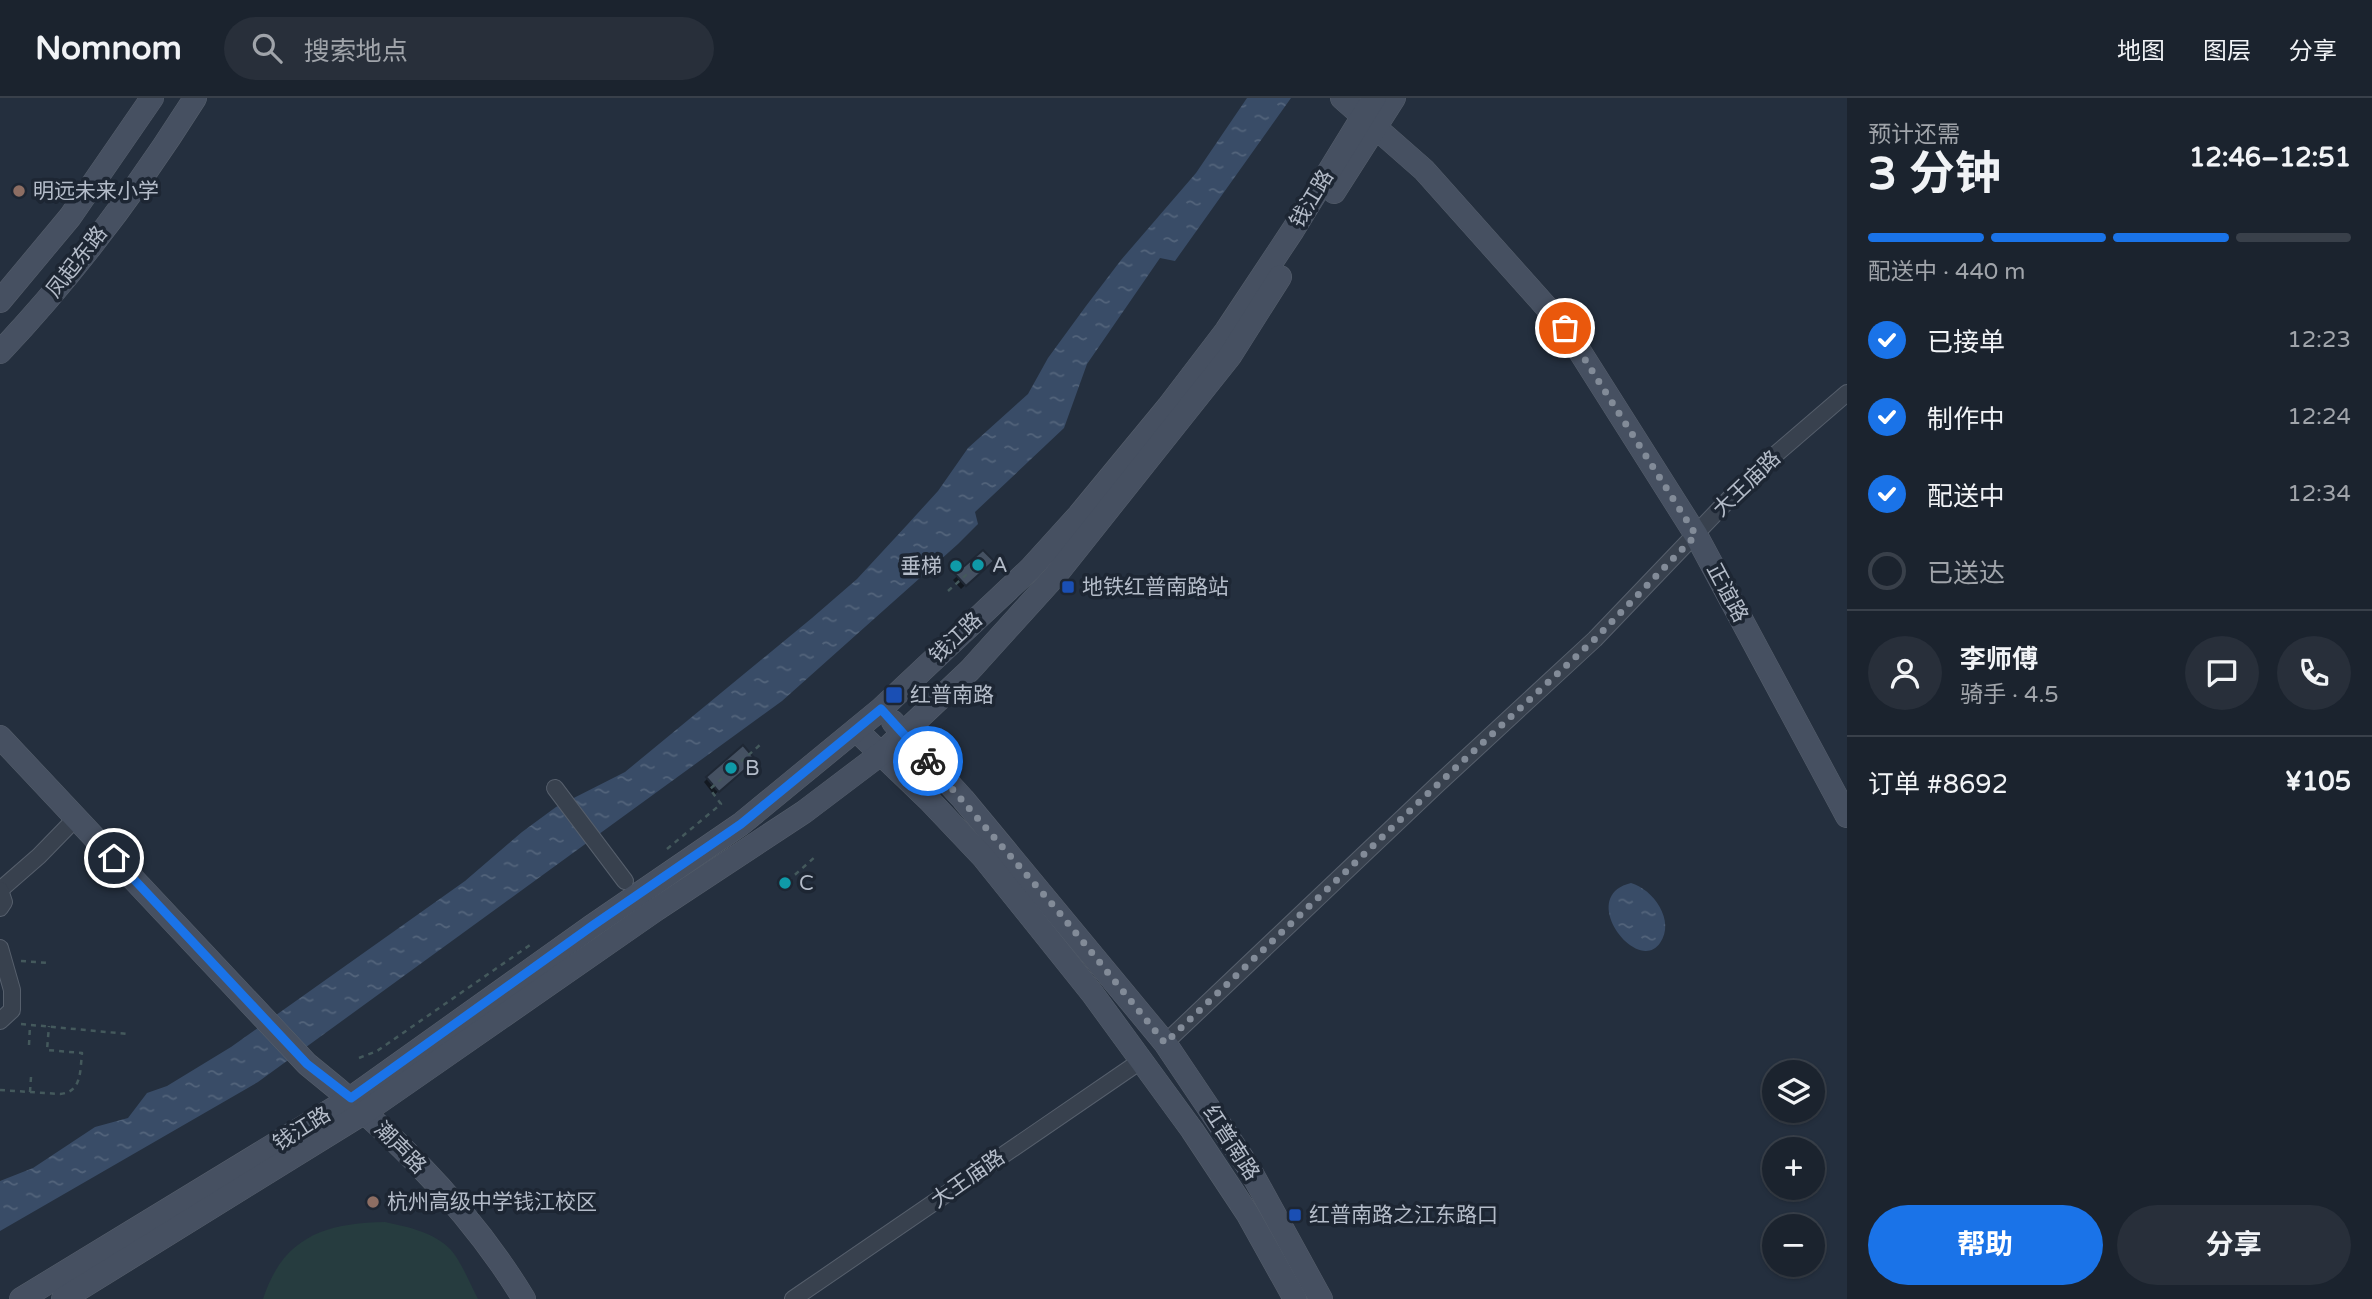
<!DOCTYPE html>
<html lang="zh">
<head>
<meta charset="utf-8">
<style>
  :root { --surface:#1b232e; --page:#282f3a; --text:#f1f3f6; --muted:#a0a4aa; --line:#39404a; --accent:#1a73e8 }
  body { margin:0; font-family:"Varela Round","Noto Sans SC",sans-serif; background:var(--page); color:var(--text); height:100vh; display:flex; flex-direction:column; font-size:26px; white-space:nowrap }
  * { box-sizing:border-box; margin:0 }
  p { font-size:23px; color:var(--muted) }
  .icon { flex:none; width:38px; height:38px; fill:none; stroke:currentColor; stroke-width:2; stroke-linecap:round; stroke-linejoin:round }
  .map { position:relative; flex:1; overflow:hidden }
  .panel { display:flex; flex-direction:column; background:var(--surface); width:525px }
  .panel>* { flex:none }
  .fabs { position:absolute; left:1762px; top:962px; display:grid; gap:14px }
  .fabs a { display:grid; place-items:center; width:63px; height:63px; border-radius:50%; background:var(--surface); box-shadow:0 2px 5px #0004,0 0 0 2px var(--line); font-size:35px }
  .pin { position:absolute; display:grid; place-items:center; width:60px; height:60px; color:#fff; margin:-30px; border:4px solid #fff; border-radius:50%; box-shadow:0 2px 7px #0007 }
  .courier { position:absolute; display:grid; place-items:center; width:70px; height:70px; margin:-35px; border:5px solid #1a73e8; border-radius:50%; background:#fff; color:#222; box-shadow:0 2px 9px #0007 }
  .overview em { font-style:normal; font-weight:700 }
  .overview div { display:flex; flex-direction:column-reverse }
  .overview { display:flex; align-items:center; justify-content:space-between; height:119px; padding:0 21px }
  h1 { font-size:46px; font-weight:700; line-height:52px }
  .bar { display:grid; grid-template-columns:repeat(4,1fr); gap:10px 7px; align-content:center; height:84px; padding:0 21px }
  .bar i { height:9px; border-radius:5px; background:var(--line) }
  .bar .on { background:var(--accent) }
  .bar p { grid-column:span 4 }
  .line { display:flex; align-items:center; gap:18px; padding:0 21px; border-top:2px solid var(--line) }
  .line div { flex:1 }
  .round { display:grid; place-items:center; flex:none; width:74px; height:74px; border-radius:37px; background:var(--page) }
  ol { padding:0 21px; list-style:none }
  li { display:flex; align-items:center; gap:21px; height:77px }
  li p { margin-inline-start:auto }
  li .icon { padding:7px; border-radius:50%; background:var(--accent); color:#fff; stroke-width:4 }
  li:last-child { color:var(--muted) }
  li i { width:38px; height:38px; border:4px solid var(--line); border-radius:50% }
  .action { display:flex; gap:14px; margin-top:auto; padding:14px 21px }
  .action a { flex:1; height:80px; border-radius:42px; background:var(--accent); color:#fff; font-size:28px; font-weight:700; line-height:80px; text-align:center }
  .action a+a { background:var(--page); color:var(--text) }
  header { display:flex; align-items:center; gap:42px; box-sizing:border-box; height:98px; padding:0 35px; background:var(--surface); border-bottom:2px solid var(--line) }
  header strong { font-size:33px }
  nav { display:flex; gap:38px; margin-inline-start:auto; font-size:24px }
  .search { width:490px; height:63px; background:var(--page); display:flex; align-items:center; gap:18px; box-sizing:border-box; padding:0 24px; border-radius:38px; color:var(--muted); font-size:26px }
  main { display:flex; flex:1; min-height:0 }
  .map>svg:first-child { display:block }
  .green { fill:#263c3f }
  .water { fill:url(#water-ripples) }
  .shadow { fill:#0007 }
  .building { fill:#455162; stroke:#1f2835; stroke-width:2 }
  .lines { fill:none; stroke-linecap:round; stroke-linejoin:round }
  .street-casing { stroke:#565f6c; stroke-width:18 }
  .secondary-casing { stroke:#565f6c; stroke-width:24 }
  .path { stroke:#44595c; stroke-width:2.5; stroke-dasharray:5 5; stroke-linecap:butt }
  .street { stroke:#38414e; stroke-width:16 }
  .secondary { stroke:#465061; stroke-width:23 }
  .done { stroke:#828b98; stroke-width:7; stroke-dasharray:0 12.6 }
  .route { stroke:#1a73e8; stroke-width:9 }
  .education-dot { fill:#8d6e63; stroke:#1d2633; stroke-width:2.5 }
  .culture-dot { fill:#0f9aa8; stroke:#1d2633; stroke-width:2.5 }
  .transit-dot { fill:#1a4fb4; stroke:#1d2633; stroke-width:2.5 }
  .labels { text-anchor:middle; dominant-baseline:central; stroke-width:7; stroke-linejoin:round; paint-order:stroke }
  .poi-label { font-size:21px; fill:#b4bcc9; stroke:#1d2633; text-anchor:start }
  .street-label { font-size:21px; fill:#b4bcc9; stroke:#1d2633 }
</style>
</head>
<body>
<header>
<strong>Nomnom</strong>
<div class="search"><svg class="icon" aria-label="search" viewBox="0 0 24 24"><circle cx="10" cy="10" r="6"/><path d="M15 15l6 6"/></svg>搜索地点</div>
<nav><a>地图</a><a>图层</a><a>分享</a></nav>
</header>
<main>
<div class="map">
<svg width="1847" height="1201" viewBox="0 0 1847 1201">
  <defs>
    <pattern id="water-ripples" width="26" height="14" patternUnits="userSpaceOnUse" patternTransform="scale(1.75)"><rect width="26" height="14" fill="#394c67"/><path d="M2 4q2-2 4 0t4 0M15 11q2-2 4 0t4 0" fill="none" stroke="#53647b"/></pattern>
  </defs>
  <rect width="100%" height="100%" fill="#242f3e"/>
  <path class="green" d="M385,1124C408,1129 434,1134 451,1152C462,1165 470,1186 478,1201H263C283,1139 325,1125 385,1124Z"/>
  <g class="water">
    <polygon points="1247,0 1291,0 1175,163 1160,160 1087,266 1064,330 975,414 978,426 958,446 782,603 258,984 0,1133 0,1083 33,1070 95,1029 128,1020 147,995 167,988 231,949 465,783 522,734 556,709 625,674 812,520 857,481 907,427 938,393 968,350 1028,296 1048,260 1086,208 1121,162 1196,75"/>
    <path d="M1631,785C1653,791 1676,823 1660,845C1637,878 1576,798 1631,785Z"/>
  </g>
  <g class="shadow">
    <polygon points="983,454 991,463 961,491 953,482"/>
    <polygon points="750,666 714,697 704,684 708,680"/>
  </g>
  <g class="building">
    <polygon points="983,452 994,463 966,488 955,476"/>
    <polygon points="743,647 756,662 719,694 706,679"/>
  </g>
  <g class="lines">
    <defs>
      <g id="street">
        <polyline points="555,690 625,783"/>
        <polyline points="0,792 39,758 77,719"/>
        <polyline points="0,792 4,804 0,810"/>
        <polyline points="0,850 12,892 12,912 0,923"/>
        <polyline points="1165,945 1437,687 1595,541 1754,375 1847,295"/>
        <polyline points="793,1201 1142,962"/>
      </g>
      <g id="secondary">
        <polyline points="1342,0 1424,72 1565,230 1696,437 1847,718"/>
        <polyline points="1334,94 1394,0"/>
        <polyline points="0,203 70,119 152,0"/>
        <path d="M0,254C72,178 139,89 195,0"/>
        <polyline points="893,624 963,701 1165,945 1249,1070 1321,1201"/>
        <polyline points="856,632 929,702 983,759 1092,895 1192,1032 1247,1115 1295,1201"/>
        <path d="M0,639L307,966C390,1032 469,1110 524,1201"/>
        <polyline points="21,1201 351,1000 592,828 741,726 881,611 1030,471 1079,417 1168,309 1226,233 1293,132 1374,0"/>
        <polyline points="63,1201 365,1014 657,811 804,714 882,655 970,572 1056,477 1230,258 1280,179"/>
      </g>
    </defs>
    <use href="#street" class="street-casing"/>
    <use href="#secondary" class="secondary-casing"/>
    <g class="path">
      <polyline points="948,493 984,461"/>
      <polyline points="667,751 721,706 710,691 761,646"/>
      <polyline points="780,790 816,758"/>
      <polyline points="21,863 49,865"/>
      <polyline points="21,926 128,936"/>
      <polyline points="29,947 30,927"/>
      <polyline points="359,960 377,953 533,845"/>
      <path d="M0,992L60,996C82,994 80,973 82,955L47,952L49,928"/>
      <polyline points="30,994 31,979"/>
    </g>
    <use href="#street" class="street"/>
    <use href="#secondary" class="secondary"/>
  </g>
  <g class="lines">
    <polyline class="done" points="928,663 1058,813 1165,945 1437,687 1595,541 1696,437 1565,230"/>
    <polyline class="route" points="114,760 307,966 351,1000 592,828 741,726 881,611 928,663"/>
  </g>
  <g class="education-dot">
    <circle cx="19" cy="93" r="7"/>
    <circle cx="373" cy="1104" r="7"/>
  </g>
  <g class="culture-dot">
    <circle cx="978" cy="467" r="7"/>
    <circle cx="956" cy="468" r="7"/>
    <circle cx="731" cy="670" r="7"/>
    <circle cx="785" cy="785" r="7"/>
  </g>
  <g class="transit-dot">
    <rect x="1061" y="482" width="14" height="14" rx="3.5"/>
    <rect x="885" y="588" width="18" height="18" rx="3.5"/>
    <rect x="1288" y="1110" width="14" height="14" rx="3.5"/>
  </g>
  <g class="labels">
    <g class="poi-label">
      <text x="33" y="93">明远未来小学</text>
      <text x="992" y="467">A</text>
      <text x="942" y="468" text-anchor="end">垂梯</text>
      <text x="1082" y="489">地铁红普南路站</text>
      <text x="910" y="597">红普南路</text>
      <text x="745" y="670">B</text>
      <text x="799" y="785">C</text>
      <text x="387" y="1104">杭州高级中学钱江校区</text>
      <text x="1309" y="1117">红普南路之江东路口</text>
    </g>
    <g class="street-label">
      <text transform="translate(1312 101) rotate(-59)">钱江路</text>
      <text transform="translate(77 164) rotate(-52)">凤起东路</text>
      <text transform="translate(1747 386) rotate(-44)">大王庙路</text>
      <text transform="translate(1727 495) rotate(62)">正谊路</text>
      <text transform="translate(956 540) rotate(-43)">钱江路</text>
      <text transform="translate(302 1031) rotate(-32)">钱江路</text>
      <text transform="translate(1231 1045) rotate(57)">红普南路</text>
      <text transform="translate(400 1050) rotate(45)">潮声路</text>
      <text transform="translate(968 1081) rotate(-35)">大王庙路</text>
    </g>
  </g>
</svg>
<div class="fabs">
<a><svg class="icon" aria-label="layers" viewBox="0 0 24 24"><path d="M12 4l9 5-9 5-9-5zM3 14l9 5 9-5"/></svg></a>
<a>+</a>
<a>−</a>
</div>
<div class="pin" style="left:1565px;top:230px;background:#ea580c"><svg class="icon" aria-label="bag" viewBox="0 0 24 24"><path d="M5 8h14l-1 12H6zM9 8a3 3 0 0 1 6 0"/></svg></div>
<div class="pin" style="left:114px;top:760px;background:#1f2937"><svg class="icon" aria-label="home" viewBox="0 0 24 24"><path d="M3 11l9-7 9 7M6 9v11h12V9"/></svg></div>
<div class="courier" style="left:928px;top:663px"><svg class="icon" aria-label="bike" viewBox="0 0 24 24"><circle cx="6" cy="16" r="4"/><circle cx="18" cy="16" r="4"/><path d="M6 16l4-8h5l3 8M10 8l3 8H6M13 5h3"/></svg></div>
</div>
<section class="panel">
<div class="overview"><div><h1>3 分钟</h1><p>预计还需</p></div><em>12:46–12:51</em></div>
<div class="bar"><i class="on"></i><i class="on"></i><i class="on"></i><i></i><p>配送中 · 440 m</p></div>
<ol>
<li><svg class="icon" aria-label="check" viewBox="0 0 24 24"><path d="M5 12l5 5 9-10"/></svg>已接单<p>12:23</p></li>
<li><svg class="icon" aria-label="check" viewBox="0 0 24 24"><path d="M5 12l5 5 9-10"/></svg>制作中<p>12:24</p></li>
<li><svg class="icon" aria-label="check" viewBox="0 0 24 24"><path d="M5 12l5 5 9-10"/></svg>配送中<p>12:34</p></li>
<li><i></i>已送达</li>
</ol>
<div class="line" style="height:126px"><a class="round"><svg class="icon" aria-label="person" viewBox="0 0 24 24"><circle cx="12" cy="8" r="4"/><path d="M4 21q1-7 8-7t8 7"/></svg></a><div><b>李师傅</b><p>骑手 · 4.5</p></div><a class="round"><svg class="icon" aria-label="chat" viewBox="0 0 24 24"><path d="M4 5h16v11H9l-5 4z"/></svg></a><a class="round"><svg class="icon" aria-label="phone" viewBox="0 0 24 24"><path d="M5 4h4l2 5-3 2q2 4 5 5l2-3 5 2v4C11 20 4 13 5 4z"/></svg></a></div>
<div class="line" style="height:91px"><div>订单 #8692</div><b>¥105</b></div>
<div class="action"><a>帮助</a><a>分享</a></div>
</section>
</main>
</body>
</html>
